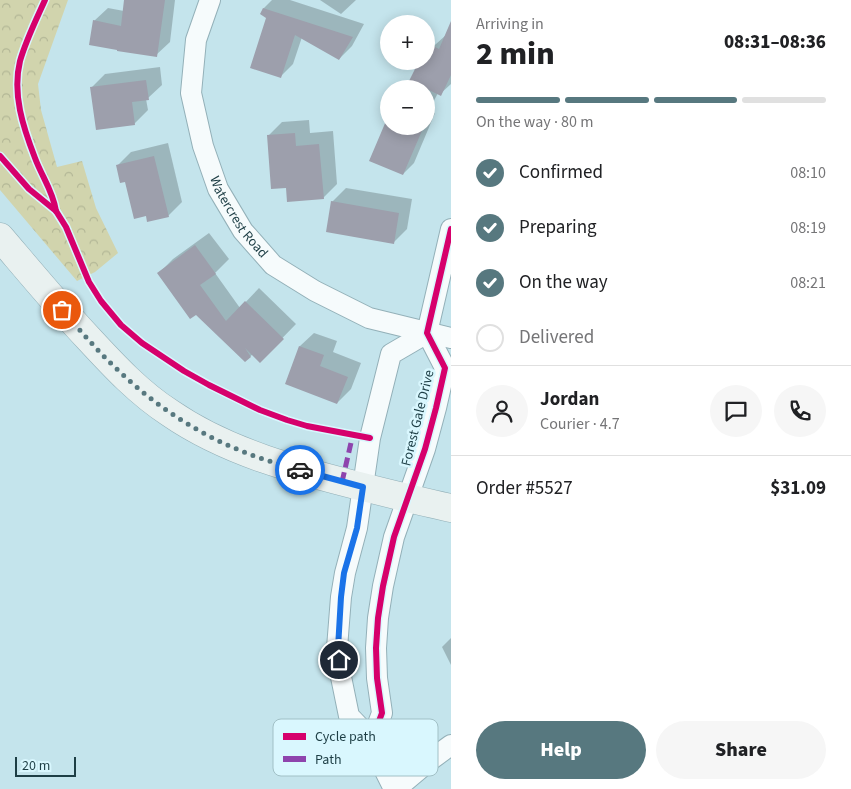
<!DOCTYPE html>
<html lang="en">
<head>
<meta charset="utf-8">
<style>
  :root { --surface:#fff; --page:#f6f6f6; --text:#202124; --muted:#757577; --line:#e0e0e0; --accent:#57787f }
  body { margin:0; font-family:"Source Sans 3",sans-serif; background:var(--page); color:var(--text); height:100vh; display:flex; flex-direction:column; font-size:19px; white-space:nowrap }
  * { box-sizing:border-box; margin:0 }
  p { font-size:16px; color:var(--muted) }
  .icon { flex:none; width:28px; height:28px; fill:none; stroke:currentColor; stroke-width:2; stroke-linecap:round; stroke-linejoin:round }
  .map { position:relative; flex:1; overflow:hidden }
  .side { display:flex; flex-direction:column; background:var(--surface); width:400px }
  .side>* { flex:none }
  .tools { position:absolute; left:380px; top:15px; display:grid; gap:10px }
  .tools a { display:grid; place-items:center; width:55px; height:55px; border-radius:50%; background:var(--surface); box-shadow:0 2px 12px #0003; font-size:25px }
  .scale { position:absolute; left:15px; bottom:12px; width:61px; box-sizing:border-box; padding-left:5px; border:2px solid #1d3e45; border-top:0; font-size:14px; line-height:18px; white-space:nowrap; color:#1d3e45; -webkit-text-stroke:4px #d9f7fe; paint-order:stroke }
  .pin { position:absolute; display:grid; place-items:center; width:42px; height:42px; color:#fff; margin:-21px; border:2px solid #fff; border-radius:50%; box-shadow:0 1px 5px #0007 }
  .courier { position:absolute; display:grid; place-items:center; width:50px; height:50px; margin:-25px; border:4px solid #1a73e8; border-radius:50%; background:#fff; color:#222; box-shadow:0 1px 6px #0007 }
  .summary em { font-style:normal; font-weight:800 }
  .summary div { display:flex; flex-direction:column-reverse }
  .summary { display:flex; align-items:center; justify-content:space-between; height:85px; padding:0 25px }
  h1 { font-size:32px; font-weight:800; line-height:38px }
  .bar { display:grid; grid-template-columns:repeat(4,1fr); gap:8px 5px; align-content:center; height:60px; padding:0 25px }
  .bar i { height:6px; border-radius:4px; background:var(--line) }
  .bar .active { background:var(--accent) }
  .bar p { grid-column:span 4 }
  .line { display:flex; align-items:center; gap:12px; padding:0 25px; border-top:1px solid var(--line) }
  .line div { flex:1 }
  .round { display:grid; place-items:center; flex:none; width:52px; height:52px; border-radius:26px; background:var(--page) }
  ol { padding:0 25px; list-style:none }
  li { display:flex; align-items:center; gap:15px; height:55px }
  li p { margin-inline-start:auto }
  li .icon { padding:5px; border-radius:50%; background:var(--accent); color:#fff; stroke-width:4 }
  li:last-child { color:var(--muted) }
  li i { width:28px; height:28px; border:2px solid var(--line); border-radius:50% }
  .button { display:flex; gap:10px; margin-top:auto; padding:10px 25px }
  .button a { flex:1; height:58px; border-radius:30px; background:var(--accent); color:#fff; font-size:20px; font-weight:800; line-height:58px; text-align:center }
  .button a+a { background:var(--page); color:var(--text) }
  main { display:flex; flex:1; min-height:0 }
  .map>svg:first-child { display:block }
  .forest { fill:url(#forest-crowns) }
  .shadow { fill:#0003 }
  .building { fill:#9d9fac }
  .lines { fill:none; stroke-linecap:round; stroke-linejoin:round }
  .street-casing { stroke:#93b0b8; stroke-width:22 }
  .secondary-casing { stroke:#93b0b8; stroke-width:29 }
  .street { stroke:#f6fbfc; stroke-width:20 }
  .secondary { stroke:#e9f1f0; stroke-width:28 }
  .quiet { stroke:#8e44ad; stroke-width:5; stroke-dasharray:10 5; stroke-linecap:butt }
  .cycleway-casing { stroke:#d9f7fe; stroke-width:9 }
  .cycleway { stroke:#d6006c; stroke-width:6 }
  .done { stroke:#57787f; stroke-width:5; stroke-dasharray:0 9 }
  .route { stroke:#1a73e8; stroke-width:6 }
  .labels { text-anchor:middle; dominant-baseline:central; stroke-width:5; stroke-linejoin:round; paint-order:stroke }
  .street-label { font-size:14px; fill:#1d3e45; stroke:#d9f7fe }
  .key { fill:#d9f7fe; stroke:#a1c0c6; stroke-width:1 }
  .key-label { font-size:14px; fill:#1d3e45 }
</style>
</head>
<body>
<main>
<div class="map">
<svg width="451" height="789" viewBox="0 0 451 789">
  <defs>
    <pattern id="forest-crowns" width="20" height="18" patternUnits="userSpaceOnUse" patternTransform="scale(1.25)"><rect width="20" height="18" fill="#d1d4ad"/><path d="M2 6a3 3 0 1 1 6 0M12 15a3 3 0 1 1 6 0" fill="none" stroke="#b3b796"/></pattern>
  </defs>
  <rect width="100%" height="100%" fill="#c4e4ec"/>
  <polygon class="forest" points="0,0 68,0 38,84 41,110 57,167 82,161 96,208 118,253 95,272 77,281 0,190"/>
  <g class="shadow">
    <polygon points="125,0 175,0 170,42 156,55 94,21 108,8 124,11"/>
    <polygon points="272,0 290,0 364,24 352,46 339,59 302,37 293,64 280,77 268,18 261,14 264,8"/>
    <polygon points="320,0 356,0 341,14"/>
    <polygon points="451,24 451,84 440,94 438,93 429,110 435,113 414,163 403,174 389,126 426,126 426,53 446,35"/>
    <polygon points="160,67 162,85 148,98 146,99 148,110 134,124 91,88 105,74"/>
    <polygon points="309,120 310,133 333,131 337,184 323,198 287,187 268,136 282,122"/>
    <polygon points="168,143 182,202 168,216 147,214 117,166 131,152"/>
    <polygon points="346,188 412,199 407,229 393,243 332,202"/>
    <polygon points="209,233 229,259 215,273 240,308 259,288 296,324 260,361 253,354 245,361 159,273 173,259"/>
    <polygon points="314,333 337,341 333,352 361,363 351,389 337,403 286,383 300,346"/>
    <polygon points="451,638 451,665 442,647"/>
  </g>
  <g class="building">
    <polygon points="124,0 165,0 157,57 117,51 117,50 89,45 93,20 121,26"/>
    <polygon points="263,8 269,10 353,37 339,60 295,35 281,78 250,68 266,18 260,14"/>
    <polygon points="451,21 451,75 441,96 427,89 405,89 419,61 426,61 433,46 439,49"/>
    <polygon points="146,80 149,100 132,102 135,125 96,130 90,87"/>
    <polygon points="389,114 389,126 424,126 403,175 369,161"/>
    <polygon points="295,133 296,146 319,144 324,199 287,202 286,188 271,189 267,135"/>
    <polygon points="154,156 169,217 147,222 146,216 134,219 125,182 120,183 116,165"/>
    <polygon points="331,201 399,213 394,244 326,232"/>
    <polygon points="195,245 216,274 200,285 226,321 245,301 284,339 260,363 245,348 251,357 245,362 196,315 190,319 157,273"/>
    <polygon points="299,346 324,355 320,366 348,377 337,404 285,384"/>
  </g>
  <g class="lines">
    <defs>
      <g id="street">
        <path id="s1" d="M210,0L196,40L191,93L203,146L218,189L243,231L273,265L315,291L369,318L451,338"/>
        <polyline points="372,740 382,713 377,678 376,648 378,618 383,586 394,537 425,449 436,408 445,368 427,333 451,229"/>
        <polyline points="394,789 381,763 372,740 349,716 340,672 337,648 341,597 345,573 357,528 370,438 391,354 427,333"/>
        <polyline points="396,789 429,761 451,745"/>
      </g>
      <path id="secondary" d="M0,237C29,271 58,306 89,339C114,366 139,393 170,413C228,453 299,471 367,488C395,495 423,502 451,508"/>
    </defs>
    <use href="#street" class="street-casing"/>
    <use href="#secondary" class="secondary-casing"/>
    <use href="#street" class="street"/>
    <use href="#secondary" class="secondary"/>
    <polyline class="quiet" points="342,482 353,434"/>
    <defs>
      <g id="cycleway">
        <path d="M45,0C36,20 26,40 20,61C12,94 23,127 35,158C42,177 53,191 56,211"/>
        <polyline points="0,156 29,189 56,211 66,227 89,282 101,301 121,325 142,343 184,371 209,385 260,410 287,420 307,426 370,438"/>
        <polyline points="372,740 382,713 377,678 376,648 378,618 383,586 394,537 425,449 436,408 445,368 427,333 451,229"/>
      </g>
    </defs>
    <use href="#cycleway" class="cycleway-casing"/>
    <use href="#cycleway" class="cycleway"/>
  </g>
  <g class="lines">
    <path class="done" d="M62,310C81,331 99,353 120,372C161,411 209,441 263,459C275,463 287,466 300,470"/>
    <polyline class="route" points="300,470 363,487 357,528 344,573 341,597 338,648 339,660"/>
  </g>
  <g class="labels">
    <g class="street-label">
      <text stroke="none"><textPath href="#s1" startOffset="230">Watercrest Road</textPath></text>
      <text transform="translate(418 418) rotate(-76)">Forest Gale Drive</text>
    </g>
  </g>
  <rect x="273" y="719" width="165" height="57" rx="8" class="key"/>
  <rect x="283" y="733" width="23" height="7" fill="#d6006c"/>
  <rect x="283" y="756" width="23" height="6" fill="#8e44ad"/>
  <g class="key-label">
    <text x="315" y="741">Cycle path</text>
    <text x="315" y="764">Path</text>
  </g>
</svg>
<div class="tools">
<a>+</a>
<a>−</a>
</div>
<div class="scale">20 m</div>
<div class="pin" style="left:62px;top:310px;background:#ea580c"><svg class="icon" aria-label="bag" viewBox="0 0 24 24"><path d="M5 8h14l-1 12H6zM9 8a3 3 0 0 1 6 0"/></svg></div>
<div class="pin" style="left:339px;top:660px;background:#1f2937"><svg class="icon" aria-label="home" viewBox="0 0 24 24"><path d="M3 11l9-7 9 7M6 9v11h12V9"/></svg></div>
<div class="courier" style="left:300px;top:470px"><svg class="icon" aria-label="car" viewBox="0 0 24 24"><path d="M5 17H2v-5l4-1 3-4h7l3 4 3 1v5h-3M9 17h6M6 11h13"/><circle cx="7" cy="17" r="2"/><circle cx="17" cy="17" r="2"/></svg></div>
</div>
<section class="side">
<div class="summary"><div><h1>2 min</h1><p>Arriving in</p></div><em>08:31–08:36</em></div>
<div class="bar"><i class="active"></i><i class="active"></i><i class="active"></i><i></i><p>On the way · 80 m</p></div>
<ol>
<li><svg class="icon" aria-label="check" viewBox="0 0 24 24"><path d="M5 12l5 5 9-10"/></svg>Confirmed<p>08:10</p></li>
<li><svg class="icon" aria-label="check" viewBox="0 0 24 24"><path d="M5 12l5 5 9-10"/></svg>Preparing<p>08:19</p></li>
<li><svg class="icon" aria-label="check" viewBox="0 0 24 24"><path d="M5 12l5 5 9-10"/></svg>On the way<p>08:21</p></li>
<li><i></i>Delivered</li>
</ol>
<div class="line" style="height:90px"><a class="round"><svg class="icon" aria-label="person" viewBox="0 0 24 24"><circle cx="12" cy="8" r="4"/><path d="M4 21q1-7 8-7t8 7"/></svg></a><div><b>Jordan</b><p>Courier · 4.7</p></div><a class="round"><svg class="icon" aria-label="chat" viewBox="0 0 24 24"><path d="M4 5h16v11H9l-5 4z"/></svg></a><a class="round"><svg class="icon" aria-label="phone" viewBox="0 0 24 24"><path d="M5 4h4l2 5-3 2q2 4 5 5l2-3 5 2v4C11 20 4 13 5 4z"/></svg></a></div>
<div class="line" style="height:65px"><div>Order #5527</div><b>$31.09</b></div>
<div class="button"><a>Help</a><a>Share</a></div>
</section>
</main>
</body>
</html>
